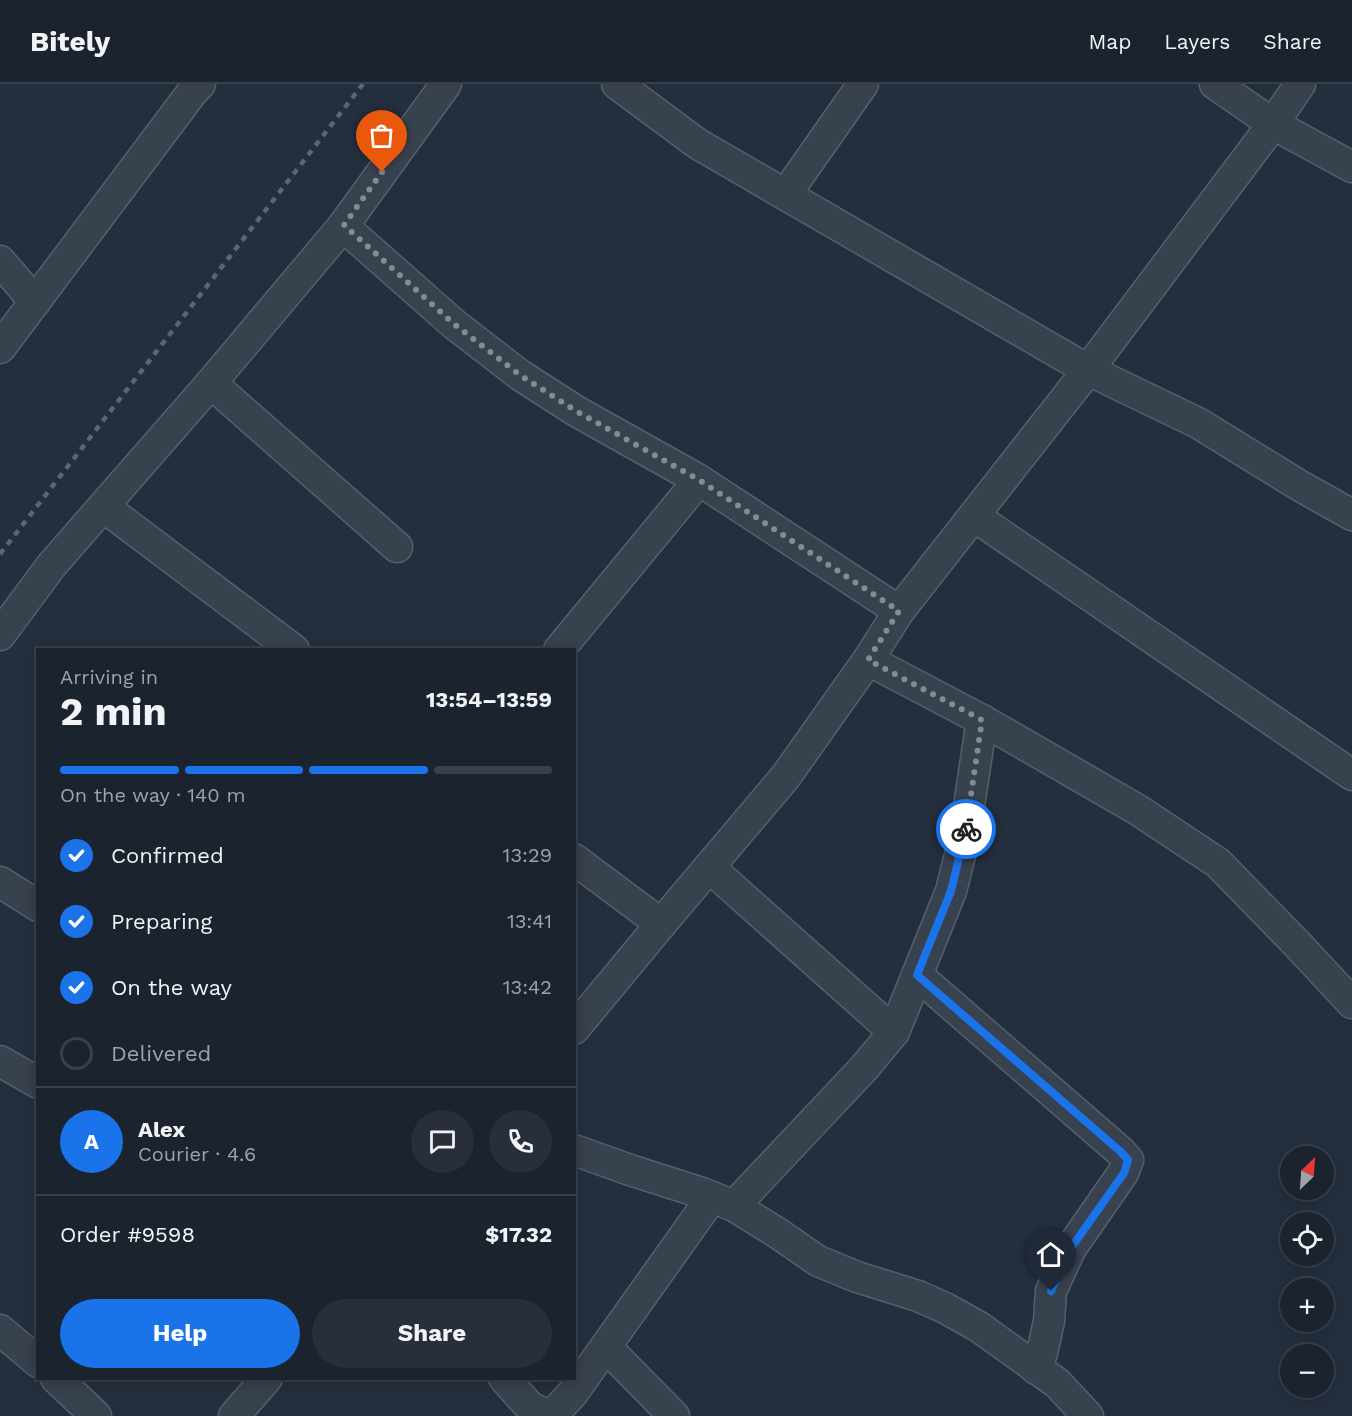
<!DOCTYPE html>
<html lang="en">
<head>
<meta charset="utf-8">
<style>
  :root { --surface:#1b232e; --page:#282f3a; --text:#f1f3f6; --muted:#a0a4aa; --line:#39404a; --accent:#1a73e8 }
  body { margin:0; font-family:"Work Sans",sans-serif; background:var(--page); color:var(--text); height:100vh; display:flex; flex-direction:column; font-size:22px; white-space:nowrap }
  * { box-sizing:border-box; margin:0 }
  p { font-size:20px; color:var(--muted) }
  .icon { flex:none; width:33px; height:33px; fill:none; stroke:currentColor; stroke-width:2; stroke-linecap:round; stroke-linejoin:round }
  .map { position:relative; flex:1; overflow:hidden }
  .panel { position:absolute; left:36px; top:564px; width:540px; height:732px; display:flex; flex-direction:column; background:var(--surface); border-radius:0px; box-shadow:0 3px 15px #0003,0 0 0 2px var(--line) }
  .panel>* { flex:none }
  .needle { width:39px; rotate:25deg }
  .buttons { position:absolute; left:1280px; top:1062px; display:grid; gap:12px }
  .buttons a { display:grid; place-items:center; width:54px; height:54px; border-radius:50%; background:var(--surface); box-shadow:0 3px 15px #0003,0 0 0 2px var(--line); font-size:30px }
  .pin { position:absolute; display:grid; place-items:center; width:51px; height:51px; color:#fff; margin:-62px -26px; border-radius:50% 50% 50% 0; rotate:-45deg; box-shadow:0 0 6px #0007 }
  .pin .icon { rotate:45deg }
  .courier { position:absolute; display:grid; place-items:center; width:60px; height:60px; margin:-30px; border:4px solid #1a73e8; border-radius:50%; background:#fff; color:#222; box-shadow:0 2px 8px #0007 }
  .head em { font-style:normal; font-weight:700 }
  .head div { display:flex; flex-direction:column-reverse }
  .head { display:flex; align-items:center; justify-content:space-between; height:102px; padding:0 24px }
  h1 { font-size:39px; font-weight:700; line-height:45px }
  .bar { display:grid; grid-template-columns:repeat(4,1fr); gap:9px 6px; align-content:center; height:72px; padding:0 24px }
  .bar i { height:8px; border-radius:4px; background:var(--line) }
  .bar .on { background:var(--accent) }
  .bar p { grid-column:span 4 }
  .line { display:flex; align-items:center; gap:15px; padding:0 24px; border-top:2px solid var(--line) }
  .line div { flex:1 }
  .round { display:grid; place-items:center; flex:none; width:63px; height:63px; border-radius:32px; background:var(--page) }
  ol { padding:0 24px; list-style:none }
  li { display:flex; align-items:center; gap:18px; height:66px }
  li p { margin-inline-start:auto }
  li .icon { padding:6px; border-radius:50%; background:var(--accent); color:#fff; stroke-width:4 }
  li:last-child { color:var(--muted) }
  li i { width:33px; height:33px; border:3px solid var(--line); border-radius:50% }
  .action { display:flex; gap:12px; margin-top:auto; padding:12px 24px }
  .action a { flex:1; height:69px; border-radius:36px; background:var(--accent); color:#fff; font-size:24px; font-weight:700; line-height:69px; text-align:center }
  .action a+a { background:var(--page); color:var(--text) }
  header { display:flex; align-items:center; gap:36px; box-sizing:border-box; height:84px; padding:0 30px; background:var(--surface); border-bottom:2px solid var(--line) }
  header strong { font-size:28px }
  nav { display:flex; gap:33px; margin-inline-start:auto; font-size:21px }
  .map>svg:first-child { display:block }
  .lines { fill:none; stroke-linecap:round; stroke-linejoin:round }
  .minor-casing { stroke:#565f6c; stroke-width:33 }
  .minor { stroke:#38414e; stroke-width:30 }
  .rail { stroke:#5a6575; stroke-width:4.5; stroke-dasharray:6 6; stroke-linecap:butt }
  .done { stroke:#828b98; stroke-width:6; stroke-dasharray:0 10.8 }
  .route { stroke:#1a73e8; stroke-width:8 }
</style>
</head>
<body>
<header>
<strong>Bitely</strong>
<nav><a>Map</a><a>Layers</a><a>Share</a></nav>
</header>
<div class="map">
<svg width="1352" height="1332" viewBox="0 0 1352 1332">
  <rect width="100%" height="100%" fill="#242f3e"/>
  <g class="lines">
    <defs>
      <g id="minor">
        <polyline points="617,0 698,60 1088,286 1198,339 1302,403 1352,431"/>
        <polyline points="1215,0 1273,40 1352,83"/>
        <polyline points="786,110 863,0"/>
        <polyline points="343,142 454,240 520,291 576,327 699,396 899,527"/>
        <polyline points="0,177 35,218"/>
        <polyline points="0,264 193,7 200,0"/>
        <polyline points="211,299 397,463"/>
        <polyline points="104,423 294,566"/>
        <polyline points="974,432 1352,691"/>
        <polyline points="0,551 51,482 211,299 343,142 446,0"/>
        <polyline points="559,566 699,396"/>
        <polyline points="868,576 982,636 1138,726 1218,779 1297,860 1352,919"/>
        <polyline points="574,775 661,840"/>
        <polyline points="709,783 894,948"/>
        <polyline points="0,798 38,822"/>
        <polyline points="917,891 1121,1068 1128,1076 1123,1089 1071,1164 1051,1207 1049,1237 1042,1269 1036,1285"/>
        <polyline points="574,945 661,840 786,692 868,576 899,527 1088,286 1273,40 1300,0"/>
        <polyline points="0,977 38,999"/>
        <polyline points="574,1066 630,1086 702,1109 734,1122 779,1150 818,1177 857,1193 918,1212 945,1224 979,1243 1057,1299 1088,1332"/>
        <polyline points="734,1122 864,984 894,948 951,807 964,755 982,636"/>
        <polyline points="0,1246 38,1278"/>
        <polyline points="606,1263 674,1332"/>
        <polyline points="56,1294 96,1332"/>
        <polyline points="504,1294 530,1323 546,1331 556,1327 572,1310 712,1113"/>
        <polyline points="234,1332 267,1294"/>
      </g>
    </defs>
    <use href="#minor" class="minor-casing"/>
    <use href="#minor" class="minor"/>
    <polyline class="rail" points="0,470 363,0"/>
  </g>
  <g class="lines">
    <polyline class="done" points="382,88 344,141 454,240 520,291 576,327 699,396 899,527 868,576 982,636 966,745"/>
    <polyline class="route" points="966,745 951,807 917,891 1121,1068 1128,1076 1124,1089 1071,1164 1051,1207"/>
  </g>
</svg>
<div class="buttons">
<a><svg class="needle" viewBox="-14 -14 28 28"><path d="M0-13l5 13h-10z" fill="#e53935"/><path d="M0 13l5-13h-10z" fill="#a0a4aa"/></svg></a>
<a><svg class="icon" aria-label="locate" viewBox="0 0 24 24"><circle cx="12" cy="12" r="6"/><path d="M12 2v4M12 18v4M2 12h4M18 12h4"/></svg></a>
<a>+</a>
<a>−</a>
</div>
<div class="pin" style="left:382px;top:88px;background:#ea580c"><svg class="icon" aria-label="bag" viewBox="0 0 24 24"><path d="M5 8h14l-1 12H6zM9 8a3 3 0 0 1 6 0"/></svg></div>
<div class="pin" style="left:1051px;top:1207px;background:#1f2937"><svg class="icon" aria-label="home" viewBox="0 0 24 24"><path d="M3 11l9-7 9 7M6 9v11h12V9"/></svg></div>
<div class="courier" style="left:966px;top:745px"><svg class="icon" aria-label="bike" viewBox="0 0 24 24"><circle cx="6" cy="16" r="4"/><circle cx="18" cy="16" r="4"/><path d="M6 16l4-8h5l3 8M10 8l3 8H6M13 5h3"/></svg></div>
<section class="panel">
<div class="head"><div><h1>2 min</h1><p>Arriving in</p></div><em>13:54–13:59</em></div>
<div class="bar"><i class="on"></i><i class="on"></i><i class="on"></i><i></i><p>On the way · 140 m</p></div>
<ol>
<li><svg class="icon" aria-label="check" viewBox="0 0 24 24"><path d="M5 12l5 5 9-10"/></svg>Confirmed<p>13:29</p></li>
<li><svg class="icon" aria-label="check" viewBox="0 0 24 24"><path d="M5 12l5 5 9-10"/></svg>Preparing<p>13:41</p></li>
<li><svg class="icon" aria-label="check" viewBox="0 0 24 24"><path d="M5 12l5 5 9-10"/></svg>On the way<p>13:42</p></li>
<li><i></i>Delivered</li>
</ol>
<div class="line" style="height:108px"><b class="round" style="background:var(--accent);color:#fff">A</b><div><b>Alex</b><p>Courier · 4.6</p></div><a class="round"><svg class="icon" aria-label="chat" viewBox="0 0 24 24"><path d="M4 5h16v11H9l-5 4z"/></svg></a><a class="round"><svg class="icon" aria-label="phone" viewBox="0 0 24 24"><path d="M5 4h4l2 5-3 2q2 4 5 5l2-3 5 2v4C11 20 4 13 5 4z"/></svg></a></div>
<div class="line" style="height:78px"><div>Order #9598</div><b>$17.32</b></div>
<div class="action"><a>Help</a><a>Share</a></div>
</section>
</div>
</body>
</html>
